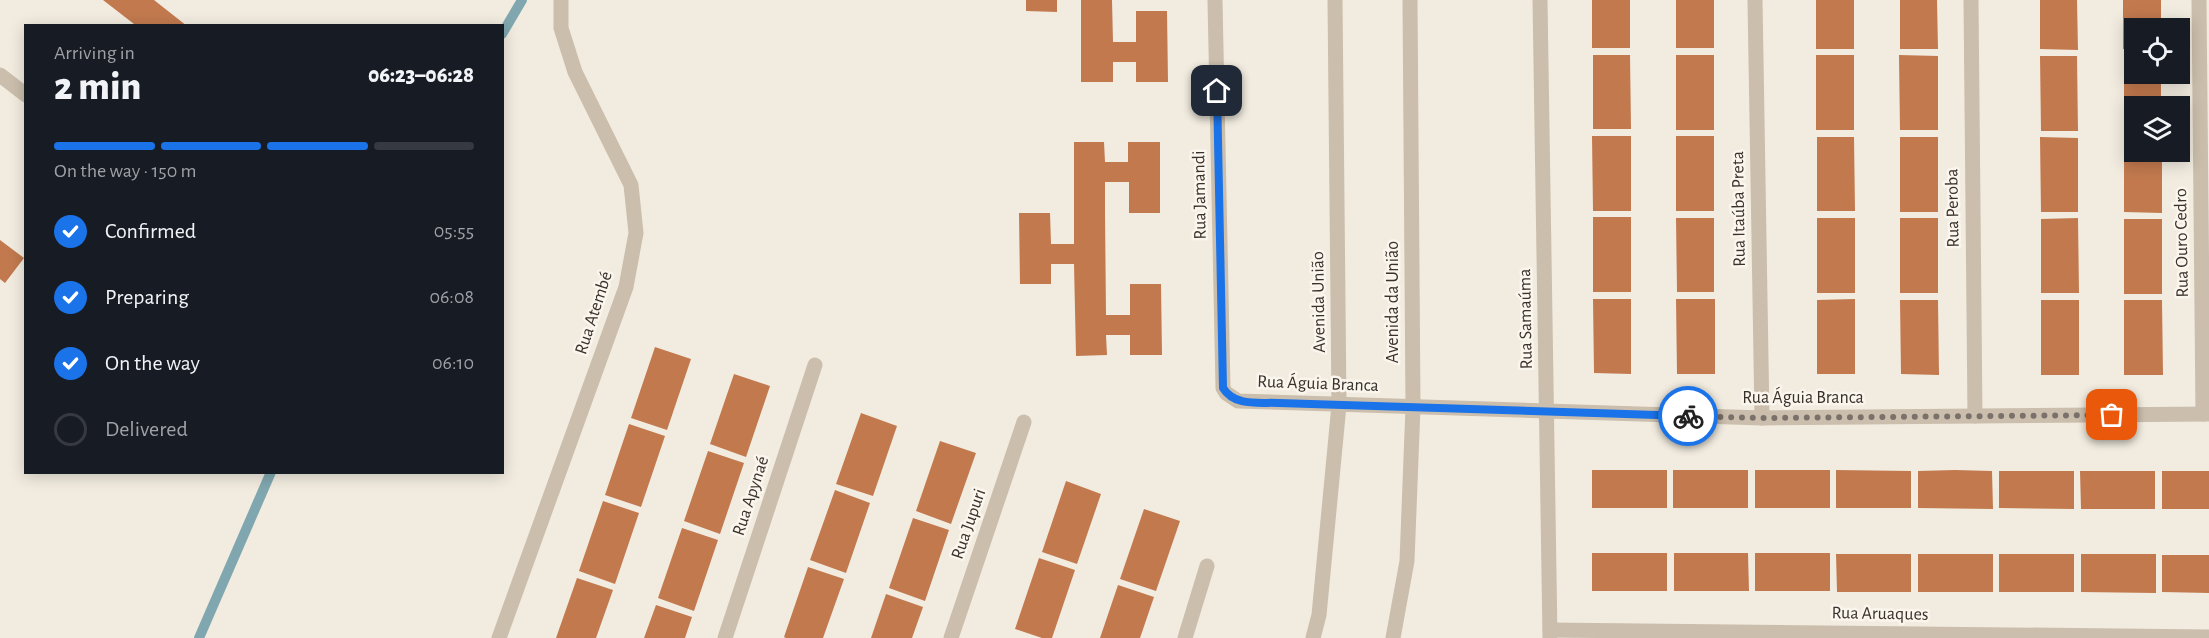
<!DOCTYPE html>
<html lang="en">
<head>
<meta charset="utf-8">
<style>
  :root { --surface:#171b24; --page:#20242c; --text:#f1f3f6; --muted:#9ea1a6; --line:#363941; --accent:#1a73e8 }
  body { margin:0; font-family:"Alegreya Sans",sans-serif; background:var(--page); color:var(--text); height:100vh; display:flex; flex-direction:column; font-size:22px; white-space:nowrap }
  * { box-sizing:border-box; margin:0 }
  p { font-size:20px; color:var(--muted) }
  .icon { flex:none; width:33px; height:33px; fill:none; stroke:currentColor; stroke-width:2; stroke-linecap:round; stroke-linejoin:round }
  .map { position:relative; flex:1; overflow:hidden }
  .sheet { position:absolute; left:24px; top:24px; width:480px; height:450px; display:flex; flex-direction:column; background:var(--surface); border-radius:0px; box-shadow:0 3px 15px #0003 }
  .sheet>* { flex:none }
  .controls { position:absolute; left:2124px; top:18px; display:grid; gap:12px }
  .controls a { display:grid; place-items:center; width:66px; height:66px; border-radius:0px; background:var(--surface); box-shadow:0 3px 15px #0003; font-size:30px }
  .pin { position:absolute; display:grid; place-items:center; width:51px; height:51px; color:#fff; margin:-26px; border-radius:12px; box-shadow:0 3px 9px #0006 }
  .courier { position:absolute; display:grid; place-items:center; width:60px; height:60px; margin:-30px; border:4px solid #1a73e8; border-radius:50%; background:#fff; color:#222; box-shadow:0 2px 8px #0007 }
  .summary em { font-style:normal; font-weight:800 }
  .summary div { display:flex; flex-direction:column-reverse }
  .summary { display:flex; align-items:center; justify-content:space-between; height:102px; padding:0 30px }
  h1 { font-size:39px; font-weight:800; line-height:45px }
  .bar { display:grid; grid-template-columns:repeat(4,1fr); gap:9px 6px; align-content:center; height:72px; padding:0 30px }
  .bar i { height:8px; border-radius:4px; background:var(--line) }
  .bar .active { background:var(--accent) }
  .bar p { grid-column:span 4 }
  ol { padding:0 30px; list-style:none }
  li { display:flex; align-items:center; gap:18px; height:66px }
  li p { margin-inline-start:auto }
  li .icon { padding:6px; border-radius:50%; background:var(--accent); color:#fff; stroke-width:4 }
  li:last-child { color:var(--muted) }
  li i { width:33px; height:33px; border:3px solid var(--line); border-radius:50% }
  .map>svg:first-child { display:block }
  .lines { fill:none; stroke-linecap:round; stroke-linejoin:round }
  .stream { stroke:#80a7af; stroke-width:10 }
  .building { fill:#c2794e }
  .minor { stroke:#cbbeac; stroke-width:15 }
  .done { stroke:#7a726a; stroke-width:6; stroke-dasharray:0 10.8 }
  .route { stroke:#1a73e8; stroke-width:8 }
  .labels { text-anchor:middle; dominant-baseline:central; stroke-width:5; stroke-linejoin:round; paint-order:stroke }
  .street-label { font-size:18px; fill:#39312b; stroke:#faf5ed }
</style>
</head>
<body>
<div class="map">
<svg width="2209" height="638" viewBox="0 0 2209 638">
  <rect width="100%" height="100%" fill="#f2ece0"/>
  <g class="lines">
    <g class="stream">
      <polyline points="502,34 522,0"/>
      <polyline points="199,638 271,472"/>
    </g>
  </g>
  <g class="building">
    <polygon points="103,0 154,0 187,26 133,26 134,24"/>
    <polygon points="1026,0 1057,0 1057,12 1026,11"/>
    <polygon points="1081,0 1112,0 1113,42 1136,42 1136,11 1167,11 1168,82 1136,82 1136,62 1113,62 1113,82 1081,82"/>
    <rect x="1592" y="0" width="38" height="48"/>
    <rect x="1676" y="0" width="38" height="48"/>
    <rect x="1816" y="0" width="38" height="49"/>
    <polygon points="1900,0 1937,0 1938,49 1900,49"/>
    <polygon points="2040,0 2077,0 2078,50 2040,49"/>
    <polygon points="2123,0 2161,0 2161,28 2134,28 2134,50 2123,49"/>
    <polygon points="1593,55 1630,55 1631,129 1593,129"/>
    <rect x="1676" y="55" width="38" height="75"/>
    <rect x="1816" y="55" width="38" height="75"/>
    <polygon points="1899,55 1938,56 1938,130 1900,130"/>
    <polygon points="2040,56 2077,56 2078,131 2041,131"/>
    <polygon points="2124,56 2134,56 2134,74 2161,74 2161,106 2134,106 2134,131 2124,131"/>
    <polygon points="1592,136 1631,136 1631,211 1593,211"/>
    <rect x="1676" y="136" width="38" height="75"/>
    <polygon points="1817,137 1854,137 1855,211 1817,211"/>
    <rect x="1900" y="137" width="38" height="75"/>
    <polygon points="2040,137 2078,138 2078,212 2041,212"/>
    <polygon points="2124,137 2134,137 2134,152 2162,152 2162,213 2124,212"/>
    <polygon points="1074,142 1104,142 1105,162 1128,162 1128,142 1160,142 1160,213 1129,213 1129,182 1105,182 1105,213 1106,315 1130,315 1130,284 1161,284 1162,355 1130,355 1130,335 1106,335 1107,355 1076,356 1074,264 1051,264 1051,284 1020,284 1019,213 1050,213 1051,244 1074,244"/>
    <rect x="1593" y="217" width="38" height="75"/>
    <polygon points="1676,218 1714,218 1714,292 1677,292"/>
    <rect x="1817" y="218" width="38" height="75"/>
    <rect x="1900" y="218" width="38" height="75"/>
    <polygon points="2078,218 2079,293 2041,293 2041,219"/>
    <rect x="2124" y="219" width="38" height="75"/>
    <polygon points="0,240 24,258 5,283 0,279"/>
    <polygon points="1593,299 1631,299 1631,374 1594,373"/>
    <polygon points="1676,299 1715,299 1715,374 1677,374"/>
    <polygon points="1855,299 1855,374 1817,374 1817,300"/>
    <polygon points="1900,300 1938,300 1939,375 1901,374"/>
    <rect x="2041" y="300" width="38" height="75"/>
    <polygon points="2124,300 2162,300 2163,375 2124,375"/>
    <polygon points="655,347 691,359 667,430 631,418"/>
    <polygon points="734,374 770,386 746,457 710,444"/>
    <polygon points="861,413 897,426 873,496 836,484"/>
    <polygon points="629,424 665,436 641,507 605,495"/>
    <polygon points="940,441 976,453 951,524 916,511"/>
    <polygon points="708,451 744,463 720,534 684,521"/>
    <rect x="1592" y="470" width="75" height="38"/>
    <rect x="1673" y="470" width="75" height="38"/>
    <rect x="1755" y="470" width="75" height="38"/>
    <polygon points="1836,470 1911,471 1911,508 1836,508"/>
    <polygon points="1955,470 1992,471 1993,509 1918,508 1918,471"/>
    <polygon points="1999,471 2074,471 2074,509 1999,508"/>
    <polygon points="2080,471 2155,471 2155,509 2081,509"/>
    <rect x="2162" y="471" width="47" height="38"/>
    <polygon points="1066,481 1101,494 1077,564 1042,552"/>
    <polygon points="835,490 870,503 846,573 810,560"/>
    <polygon points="603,501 639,513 615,584 579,571"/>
    <polygon points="1144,509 1180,521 1156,591 1120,579"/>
    <polygon points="913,518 949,530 925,601 889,588"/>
    <polygon points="682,528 718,540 694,611 658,598"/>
    <rect x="1592" y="553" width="75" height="38"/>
    <polygon points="1674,553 1748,553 1749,591 1674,591"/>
    <rect x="1755" y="553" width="75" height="38"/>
    <polygon points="1836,554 1911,554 1911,592 1837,592"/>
    <rect x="1918" y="554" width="75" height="38"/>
    <rect x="1999" y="554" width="75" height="38"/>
    <polygon points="2081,554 2156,554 2156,593 2081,592"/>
    <polygon points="2162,555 2209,555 2209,593 2162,592"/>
    <polygon points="1039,558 1075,570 1052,638 1042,638 1015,629"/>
    <polygon points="808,567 844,579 823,638 786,638 784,637"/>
    <polygon points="577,578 613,590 596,638 556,638"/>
    <polygon points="1118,585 1154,597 1140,638 1100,638"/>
    <polygon points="886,594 923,607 912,638 871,638"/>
    <polygon points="656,605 692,617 685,638 644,638"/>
  </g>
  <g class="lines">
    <g class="minor">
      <polyline points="1215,0 1223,388 1226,393 1238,401 1762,418 2209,414"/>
      <polyline points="1540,0 1550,638"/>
      <polyline points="1755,0 1762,418"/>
      <polyline points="1971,0 1975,416"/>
      <polyline points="2199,0 2203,414"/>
      <polyline points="0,75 26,95"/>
      <polyline points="1550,630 2209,637"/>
      <polyline points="499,638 626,287 636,233 631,185 575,72 561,28 561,0"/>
      <polyline points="725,638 815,365"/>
      <polyline points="951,638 1024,422"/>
      <polyline points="1185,638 1207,566"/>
      <polyline points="1313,638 1319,615 1339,405 1335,0"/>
      <polyline points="1393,638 1407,561 1413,407 1410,0"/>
    </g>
  </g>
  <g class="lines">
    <polyline class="done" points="1688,416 1762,418 2112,415"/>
    <path class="route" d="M1217,91L1223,388C1235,407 1259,402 1279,403L1688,416"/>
  </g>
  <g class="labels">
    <g class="street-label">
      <text transform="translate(1200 195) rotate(-91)">Rua Jamandi</text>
      <text transform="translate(1953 208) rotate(-91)">Rua Peroba</text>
      <text transform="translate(1739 209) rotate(-91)">Rua Itaúba Preta</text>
      <text transform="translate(2182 243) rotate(-91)">Rua Ouro Cedro</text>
      <text transform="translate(1319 302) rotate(-91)">Avenida União</text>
      <text transform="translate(1393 302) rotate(-90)">Avenida da União</text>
      <text transform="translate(594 313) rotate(-72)">Rua Atembé</text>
      <text transform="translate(1526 319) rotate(-91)">Rua Samaúma</text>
      <text transform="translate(1318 384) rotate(2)">Rua Águia Branca</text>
      <text x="1803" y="398">Rua Águia Branca</text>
      <text transform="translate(751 496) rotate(-72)">Rua Apynaé</text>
      <text transform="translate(969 524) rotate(-71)">Rua Jupuri</text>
      <text transform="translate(1880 614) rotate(1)">Rua Aruaques</text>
    </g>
  </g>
</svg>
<div class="controls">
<a><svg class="icon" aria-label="locate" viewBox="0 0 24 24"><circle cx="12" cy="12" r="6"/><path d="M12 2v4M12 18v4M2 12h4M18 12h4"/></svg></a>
<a><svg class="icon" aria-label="layers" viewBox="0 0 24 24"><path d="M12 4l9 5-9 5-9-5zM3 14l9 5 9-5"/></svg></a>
</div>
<div class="pin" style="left:2112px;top:415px;background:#ea580c"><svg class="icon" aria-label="bag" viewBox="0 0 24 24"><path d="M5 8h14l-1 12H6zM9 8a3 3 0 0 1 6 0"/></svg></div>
<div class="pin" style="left:1217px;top:91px;background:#1f2937"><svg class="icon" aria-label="home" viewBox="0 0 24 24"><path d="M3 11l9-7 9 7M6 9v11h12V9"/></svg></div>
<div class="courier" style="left:1688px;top:416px"><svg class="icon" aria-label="bike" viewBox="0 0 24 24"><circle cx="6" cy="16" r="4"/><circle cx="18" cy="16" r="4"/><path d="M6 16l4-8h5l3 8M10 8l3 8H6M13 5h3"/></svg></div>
<section class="sheet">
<div class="summary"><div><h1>2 min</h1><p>Arriving in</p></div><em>06:23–06:28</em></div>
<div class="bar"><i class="active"></i><i class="active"></i><i class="active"></i><i></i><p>On the way · 150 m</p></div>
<ol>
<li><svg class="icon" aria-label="check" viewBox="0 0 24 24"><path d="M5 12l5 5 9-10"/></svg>Confirmed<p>05:55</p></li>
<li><svg class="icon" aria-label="check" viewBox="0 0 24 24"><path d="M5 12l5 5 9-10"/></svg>Preparing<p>06:08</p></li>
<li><svg class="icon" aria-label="check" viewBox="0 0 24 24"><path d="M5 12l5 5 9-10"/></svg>On the way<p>06:10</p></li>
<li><i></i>Delivered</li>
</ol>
</section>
</div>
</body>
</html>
